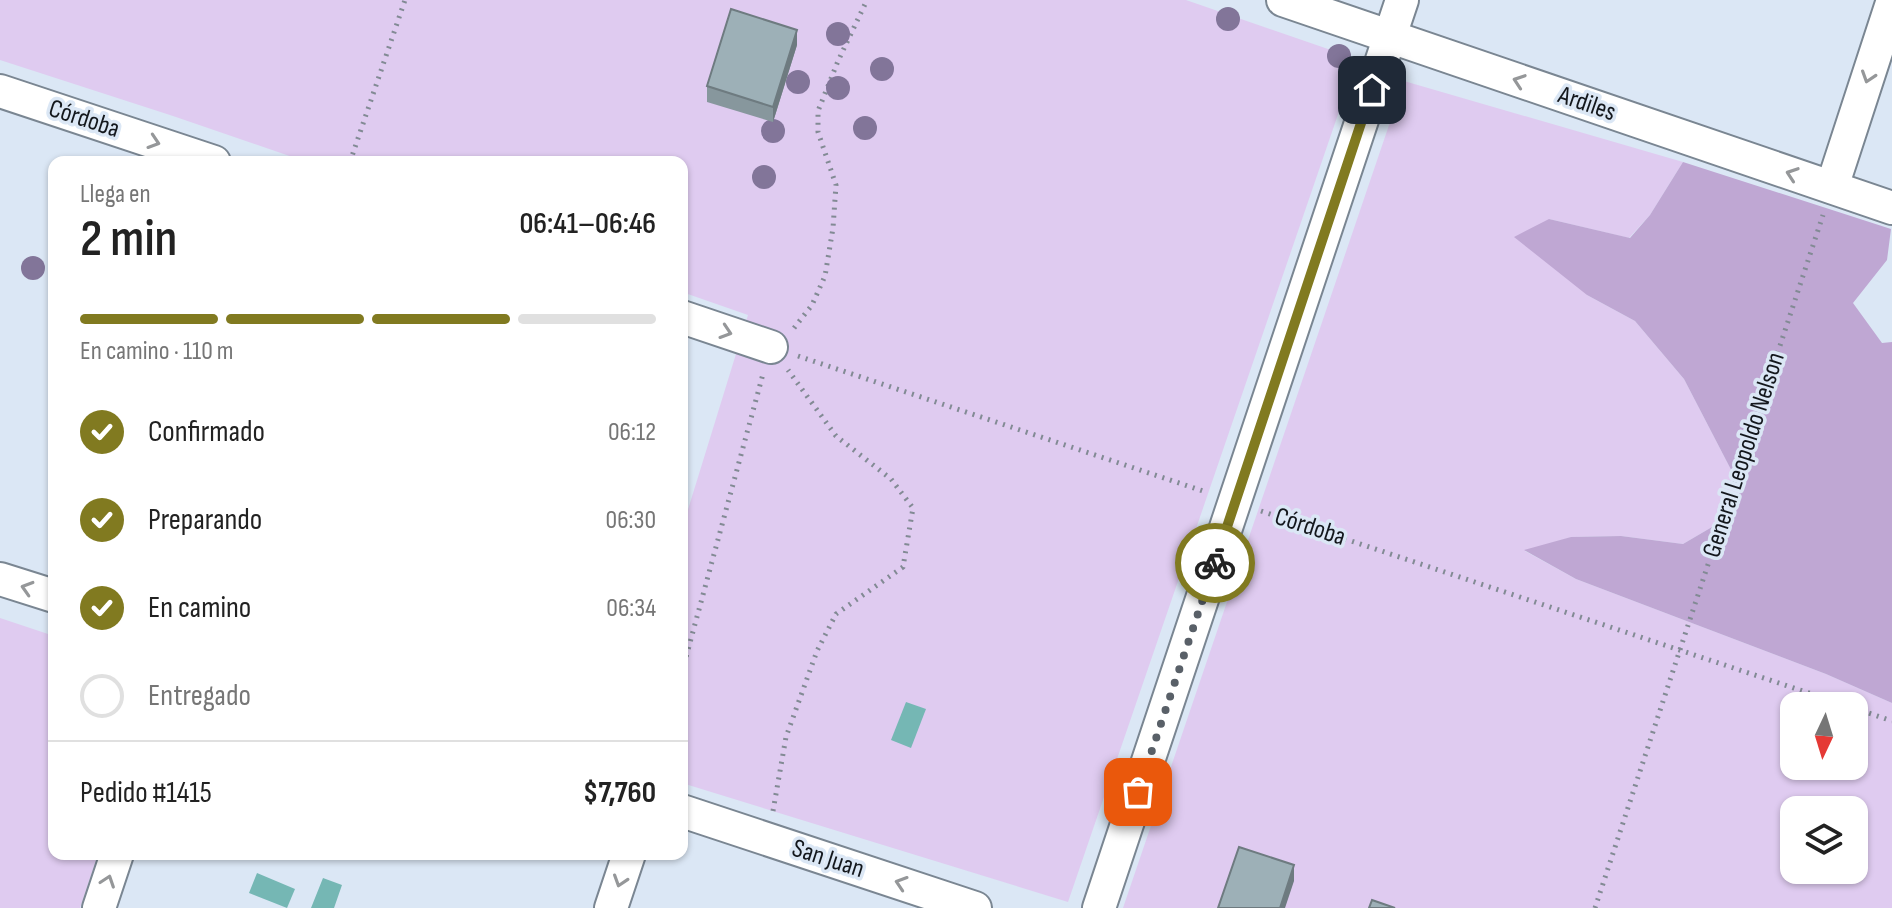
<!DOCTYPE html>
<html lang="es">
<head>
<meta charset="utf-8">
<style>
  :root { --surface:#fff; --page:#f2f2f2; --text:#222; --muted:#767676; --line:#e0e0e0; --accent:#817a20 }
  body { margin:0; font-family:"Sofia Sans Condensed",sans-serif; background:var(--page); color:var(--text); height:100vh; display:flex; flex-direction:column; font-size:30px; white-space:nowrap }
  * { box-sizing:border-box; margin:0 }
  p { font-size:26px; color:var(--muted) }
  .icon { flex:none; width:44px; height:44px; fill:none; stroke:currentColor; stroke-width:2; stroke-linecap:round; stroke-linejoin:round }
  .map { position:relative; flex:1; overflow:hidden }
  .panel { position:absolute; left:48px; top:156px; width:640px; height:704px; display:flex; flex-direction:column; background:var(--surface); border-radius:16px; box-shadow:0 2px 6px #0004 }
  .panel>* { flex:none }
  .needle { width:52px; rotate:184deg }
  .tools { position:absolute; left:1780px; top:692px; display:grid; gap:16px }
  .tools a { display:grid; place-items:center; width:88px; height:88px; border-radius:16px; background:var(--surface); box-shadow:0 2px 6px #0004; font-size:40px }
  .pin { position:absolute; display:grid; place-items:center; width:68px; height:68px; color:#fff; margin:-34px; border-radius:16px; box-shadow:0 4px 12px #0006 }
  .courier { position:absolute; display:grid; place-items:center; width:80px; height:80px; margin:-40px; border:6px solid #817a20; border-radius:50%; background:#fff; color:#222; box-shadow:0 2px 10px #0007 }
  .headline em { font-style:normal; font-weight:600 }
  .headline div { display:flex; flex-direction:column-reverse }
  .headline { display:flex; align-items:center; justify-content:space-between; height:136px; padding:0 32px }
  h1 { font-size:52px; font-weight:600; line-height:60px }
  .bar { display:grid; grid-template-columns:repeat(4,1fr); gap:12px 8px; align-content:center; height:96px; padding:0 32px }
  .bar i { height:10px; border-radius:6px; background:var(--line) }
  .bar .on { background:var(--accent) }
  .bar p { grid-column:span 4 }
  .line { display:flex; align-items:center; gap:20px; padding:0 32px; border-top:2px solid var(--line) }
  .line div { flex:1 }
  ol { padding:0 32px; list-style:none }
  li { display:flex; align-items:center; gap:24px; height:88px }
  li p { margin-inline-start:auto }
  li .icon { padding:8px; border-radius:50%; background:var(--accent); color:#fff; stroke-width:4 }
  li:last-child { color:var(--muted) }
  li i { width:44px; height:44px; border:4px solid var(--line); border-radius:50% }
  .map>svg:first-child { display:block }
  .green { fill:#dfcbf0; fill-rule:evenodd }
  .forest { fill:#bfa7d3 }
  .water { fill:#75b7b4 }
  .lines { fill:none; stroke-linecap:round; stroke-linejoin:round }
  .minor-casing { stroke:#7a8692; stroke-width:36 }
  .path { stroke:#828a94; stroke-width:5; stroke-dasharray:2 6; stroke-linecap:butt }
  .minor { stroke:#fff; stroke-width:32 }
  .tree { fill:#827599 }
  .wall { fill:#87979d }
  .shaded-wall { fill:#6e7b80 }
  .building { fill:#9db0b7; stroke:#6e7b80; stroke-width:2 }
  .oneway { stroke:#959799 }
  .done { stroke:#596068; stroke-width:8; stroke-dasharray:0 14.4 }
  .route { stroke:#817a20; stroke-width:10 }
  .labels { text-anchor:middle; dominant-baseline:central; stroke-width:7; stroke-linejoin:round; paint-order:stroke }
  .street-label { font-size:26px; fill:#13171c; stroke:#dbe7f5 }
</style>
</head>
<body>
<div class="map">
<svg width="1892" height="908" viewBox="0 0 1892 908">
  <rect width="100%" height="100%" fill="#dbe7f5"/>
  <g class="green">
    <polygon points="0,0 1186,0 1357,59 1068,902 682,783 682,529 748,315 682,292 682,162 307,162 173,116 0,60"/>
    <path d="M1404,81L1683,162L1650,215L1629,238L1549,219L1587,295L1635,321L1684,379L1740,487L1736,513L1683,544L1621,536L1572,537L1525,551L1576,579L1826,674L1892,703V908H1123ZM1794,706H1854V766H1794ZM1794,810H1854V870H1794Z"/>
    <polygon points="0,618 54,636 54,854 98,854 80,908 0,908"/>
  </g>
  <polygon class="forest" points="1683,162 1891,229 1887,260 1853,303 1882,343 1892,342 1892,703 1826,674 1576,579 1524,550 1571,537 1621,536 1683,544 1736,513 1740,487 1684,379 1635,321 1587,295 1514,237 1549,219 1630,238 1650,215"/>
  <g class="water">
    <polygon points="906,702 926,709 911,748 891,740"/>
    <polygon points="257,873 295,889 287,908 249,893"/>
    <polygon points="323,878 342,885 334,908 311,908"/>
  </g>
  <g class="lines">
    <defs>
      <g id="minor">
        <polyline points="1283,0 1892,208"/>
        <polyline points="0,91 214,162"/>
        <polyline points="1832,187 1892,3"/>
        <polyline points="682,317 771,347"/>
        <polyline points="0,579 54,596"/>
        <polyline points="682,811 975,908"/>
        <polyline points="99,908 117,854"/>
        <polyline points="611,908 629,854"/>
        <polyline points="1099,908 1402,0"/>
      </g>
    </defs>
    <use href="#minor" class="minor-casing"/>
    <g class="path">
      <polyline points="350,162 405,0"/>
      <polyline points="794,328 812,305 825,276 833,228 836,185 818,132 818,111 838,61 867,0"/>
      <polyline points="798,356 1206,492"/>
      <polyline points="1261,511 1848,706"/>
      <polyline points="682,672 763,374"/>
      <polyline points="1854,708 1892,721"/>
      <polyline points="773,811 786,737 817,651 836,614 903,567 913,508 891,479 836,436 788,370"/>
      <polyline points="1595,908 1823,215"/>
    </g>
    <use href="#minor" class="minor"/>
  </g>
  <g class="tree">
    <circle cx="1228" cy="19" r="12"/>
    <circle cx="838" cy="34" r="12"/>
    <circle cx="1339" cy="56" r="12"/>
    <circle cx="882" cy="69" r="12"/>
    <circle cx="798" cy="82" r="12"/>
    <circle cx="838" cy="88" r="12"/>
    <circle cx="865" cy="128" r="12"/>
    <circle cx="773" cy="131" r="12"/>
    <circle cx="764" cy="177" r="12"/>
    <circle cx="33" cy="268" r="12"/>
  </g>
  <polygon class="wall" points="797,45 773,122 707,102 707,86"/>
  <g class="shaded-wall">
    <polygon points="797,30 797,45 773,122 773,107"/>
    <polygon points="1294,865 1294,881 1285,908 1280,908"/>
  </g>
  <g class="building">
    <polygon points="731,9 797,30 773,107 707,86"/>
    <polygon points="1239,847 1294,865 1280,908 1218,908"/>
    <polygon points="1372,900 1395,908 1369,908"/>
  </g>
  <defs><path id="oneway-chevron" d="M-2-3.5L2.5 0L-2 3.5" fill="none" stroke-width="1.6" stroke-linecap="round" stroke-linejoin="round" transform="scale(2)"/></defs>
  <g class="oneway">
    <use href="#oneway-chevron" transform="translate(1868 77) rotate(108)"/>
    <use href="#oneway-chevron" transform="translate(1519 81) rotate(-161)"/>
    <use href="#oneway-chevron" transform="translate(154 142) rotate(18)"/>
    <use href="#oneway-chevron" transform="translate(1792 174) rotate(-161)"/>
    <use href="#oneway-chevron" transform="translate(726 332) rotate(18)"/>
    <use href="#oneway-chevron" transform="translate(27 588) rotate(-163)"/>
    <use href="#oneway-chevron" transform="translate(108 881) rotate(-71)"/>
    <use href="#oneway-chevron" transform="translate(620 881) rotate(108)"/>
    <use href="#oneway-chevron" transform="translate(901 883) rotate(-162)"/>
  </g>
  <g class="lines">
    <polyline class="done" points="1138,792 1215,563"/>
    <polyline class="route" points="1215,563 1372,90"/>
  </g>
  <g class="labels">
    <g class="street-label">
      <text transform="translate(1587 104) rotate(19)">Ardiles</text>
      <text transform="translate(84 119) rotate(18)">Córdoba</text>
      <text transform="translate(1744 455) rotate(-72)">General Leopoldo Nelson</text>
      <text transform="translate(1310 527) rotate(18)">Córdoba</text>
      <text transform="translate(828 859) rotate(18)">San Juan</text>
    </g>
  </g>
</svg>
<div class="tools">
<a><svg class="needle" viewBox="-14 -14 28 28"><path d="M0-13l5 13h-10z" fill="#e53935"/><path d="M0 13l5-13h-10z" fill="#767676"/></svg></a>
<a><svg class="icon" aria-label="layers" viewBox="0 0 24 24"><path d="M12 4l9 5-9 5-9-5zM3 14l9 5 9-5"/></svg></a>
</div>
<div class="pin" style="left:1138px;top:792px;background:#ea580c"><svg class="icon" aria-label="bag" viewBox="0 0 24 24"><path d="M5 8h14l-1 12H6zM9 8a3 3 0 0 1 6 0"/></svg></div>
<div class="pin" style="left:1372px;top:90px;background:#1f2937"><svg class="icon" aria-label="home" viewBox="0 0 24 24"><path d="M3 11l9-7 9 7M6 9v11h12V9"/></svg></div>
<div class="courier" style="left:1215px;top:563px"><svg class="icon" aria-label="bike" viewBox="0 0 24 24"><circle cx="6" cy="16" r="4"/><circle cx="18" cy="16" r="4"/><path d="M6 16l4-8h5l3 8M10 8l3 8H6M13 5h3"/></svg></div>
<section class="panel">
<div class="headline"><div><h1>2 min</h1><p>Llega en</p></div><em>06:41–06:46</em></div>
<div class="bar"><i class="on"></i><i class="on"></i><i class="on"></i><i></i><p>En camino · 110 m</p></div>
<ol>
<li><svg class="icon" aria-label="check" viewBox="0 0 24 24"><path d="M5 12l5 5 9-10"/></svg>Confirmado<p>06:12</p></li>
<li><svg class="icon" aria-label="check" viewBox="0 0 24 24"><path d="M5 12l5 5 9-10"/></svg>Preparando<p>06:30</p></li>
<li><svg class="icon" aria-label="check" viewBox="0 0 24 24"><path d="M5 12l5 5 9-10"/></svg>En camino<p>06:34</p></li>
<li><i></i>Entregado</li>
</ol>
<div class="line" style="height:104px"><div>Pedido #1415</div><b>$7,760</b></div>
</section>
</div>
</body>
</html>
